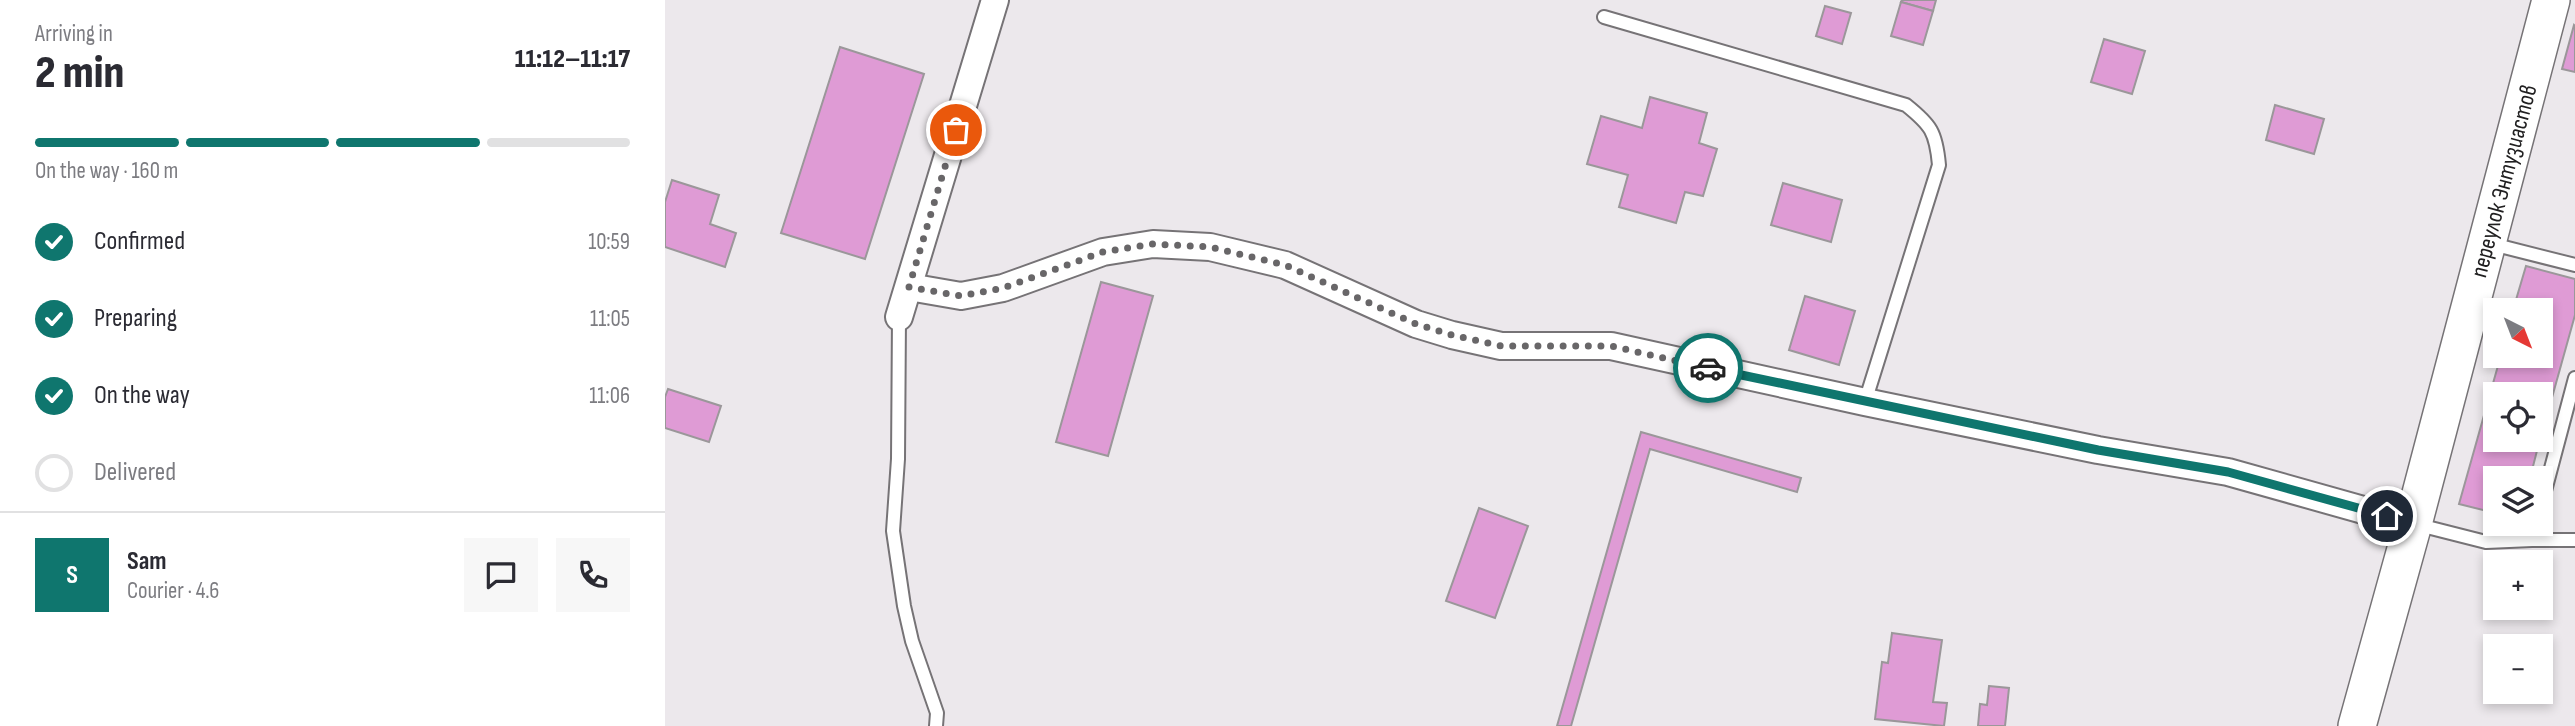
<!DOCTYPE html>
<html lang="en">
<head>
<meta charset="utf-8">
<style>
  :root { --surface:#fff; --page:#f7f7f7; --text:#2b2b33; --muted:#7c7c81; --line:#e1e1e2; --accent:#0f766e }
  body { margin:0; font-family:"Sofia Sans Condensed",sans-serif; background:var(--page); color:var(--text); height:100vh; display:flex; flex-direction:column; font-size:26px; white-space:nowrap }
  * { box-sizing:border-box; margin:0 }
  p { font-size:23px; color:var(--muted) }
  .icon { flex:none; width:38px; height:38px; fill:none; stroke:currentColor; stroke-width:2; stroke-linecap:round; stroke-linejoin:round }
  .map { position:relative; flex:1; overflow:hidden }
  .panel { display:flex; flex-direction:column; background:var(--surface); width:665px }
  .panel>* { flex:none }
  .needle { width:46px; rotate:138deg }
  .buttons { position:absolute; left:1818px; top:298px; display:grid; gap:14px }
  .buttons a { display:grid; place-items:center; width:70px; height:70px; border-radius:0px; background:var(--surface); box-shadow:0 4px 10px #0003; font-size:35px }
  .pin { position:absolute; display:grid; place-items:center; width:60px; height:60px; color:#fff; margin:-30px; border:4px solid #fff; border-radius:50%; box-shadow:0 2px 7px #0007 }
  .courier { position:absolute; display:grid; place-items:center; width:70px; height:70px; margin:-35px; border:5px solid #0f766e; border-radius:50%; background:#fff; color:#222; box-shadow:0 2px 9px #0007 }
  .head em { font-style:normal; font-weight:800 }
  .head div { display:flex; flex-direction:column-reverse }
  .head { display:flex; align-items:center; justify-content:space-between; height:119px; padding:0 35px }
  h1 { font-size:46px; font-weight:800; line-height:52px }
  .bar { display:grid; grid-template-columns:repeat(4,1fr); gap:10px 7px; align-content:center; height:84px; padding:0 35px }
  .bar i { height:9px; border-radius:5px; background:var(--line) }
  .bar .current { background:var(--accent) }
  .bar p { grid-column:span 4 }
  .line { display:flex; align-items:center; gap:18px; padding:0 35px; border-top:2px solid var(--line) }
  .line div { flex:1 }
  .round { display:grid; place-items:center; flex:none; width:74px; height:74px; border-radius:0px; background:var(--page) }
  ol { padding:0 35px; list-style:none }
  li { display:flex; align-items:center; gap:21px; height:77px }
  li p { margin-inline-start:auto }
  li .icon { padding:7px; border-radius:50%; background:var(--accent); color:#fff; stroke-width:4 }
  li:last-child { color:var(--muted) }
  li i { width:38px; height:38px; border:4px solid var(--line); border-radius:50% }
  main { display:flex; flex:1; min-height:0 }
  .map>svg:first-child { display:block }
  .building { fill:#df9bd5; stroke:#9b979a; stroke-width:2 }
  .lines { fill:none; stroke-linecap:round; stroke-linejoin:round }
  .lane-casing { stroke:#767376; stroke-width:16 }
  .street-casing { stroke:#767376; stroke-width:30 }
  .secondary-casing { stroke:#767376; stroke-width:40 }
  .lane { stroke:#fff; stroke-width:12 }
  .street { stroke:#fff; stroke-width:26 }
  .secondary { stroke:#fff; stroke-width:37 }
  .done { stroke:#686668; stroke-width:7; stroke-dasharray:0 12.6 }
  .route { stroke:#0f766e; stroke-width:9 }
  .labels { text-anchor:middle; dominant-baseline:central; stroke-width:7; stroke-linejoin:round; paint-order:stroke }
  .street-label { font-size:24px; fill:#212021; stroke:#fff }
</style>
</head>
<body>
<main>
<section class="panel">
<div class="head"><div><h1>2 min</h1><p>Arriving in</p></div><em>11:12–11:17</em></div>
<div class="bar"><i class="current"></i><i class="current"></i><i class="current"></i><i></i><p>On the way · 160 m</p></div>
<ol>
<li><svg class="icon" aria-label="check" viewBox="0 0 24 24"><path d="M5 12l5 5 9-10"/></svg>Confirmed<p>10:59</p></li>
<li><svg class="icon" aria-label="check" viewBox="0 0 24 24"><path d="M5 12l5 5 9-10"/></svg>Preparing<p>11:05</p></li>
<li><svg class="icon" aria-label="check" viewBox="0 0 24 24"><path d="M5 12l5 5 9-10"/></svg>On the way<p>11:06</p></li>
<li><i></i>Delivered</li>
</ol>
<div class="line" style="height:126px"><b class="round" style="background:var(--accent);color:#fff">S</b><div><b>Sam</b><p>Courier · 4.6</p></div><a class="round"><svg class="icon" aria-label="chat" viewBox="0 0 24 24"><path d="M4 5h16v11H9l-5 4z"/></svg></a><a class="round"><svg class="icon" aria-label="phone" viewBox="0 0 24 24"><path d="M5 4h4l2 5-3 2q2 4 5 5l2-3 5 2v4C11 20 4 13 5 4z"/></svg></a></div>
</section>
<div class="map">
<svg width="1910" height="726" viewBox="0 0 1910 726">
  <rect width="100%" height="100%" fill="#ece8ec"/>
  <g class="building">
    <polygon points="1237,0 1271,0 1268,11 1236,2"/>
    <polygon points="1236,2 1268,11 1258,45 1226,36"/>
    <polygon points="1160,6 1186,13 1177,44 1151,36"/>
    <polygon points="1909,25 1910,26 1910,72 1897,69"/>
    <polygon points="1439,39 1480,51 1467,94 1426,82"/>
    <polygon points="175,47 259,74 200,259 116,233"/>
    <polygon points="985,97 1042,113 1034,143 1052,149 1038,196 1020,192 1011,223 954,207 963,175 922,164 936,116 977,128"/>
    <polygon points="1610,105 1659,119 1649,154 1601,140"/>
    <polygon points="7,180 54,195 45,224 71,233 60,267 0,247 0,202"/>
    <polygon points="1118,183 1177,200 1166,242 1106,225"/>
    <polygon points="1861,266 1910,279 1910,315 1876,437 1876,394 1830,394 1830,439 1875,439 1865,478 1830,478 1830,513 1794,504 1836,355 1876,355 1876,310 1848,310"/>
    <polygon points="436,282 488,296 443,456 391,442"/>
    <polygon points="1140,296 1190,311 1174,365 1124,350"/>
    <polygon points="3,389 56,406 44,442 0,428 0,397"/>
    <polygon points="976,432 1136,478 1132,492 985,449 906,726 892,726"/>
    <polygon points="814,508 863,526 830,618 781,601"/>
    <polygon points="1227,633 1277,640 1268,702 1282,703 1279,726 1210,719 1217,662 1223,663"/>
    <polygon points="1324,686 1344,688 1340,726 1313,726 1315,704 1322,705"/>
  </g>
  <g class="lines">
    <defs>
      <g id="lane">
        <path d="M939,17L1241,105C1266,125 1271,132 1274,165L1200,402"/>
        <polyline points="1827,244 1910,265"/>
        <polyline points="234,317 233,459 228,531 239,606 247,641 272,713 271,726"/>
        <polyline points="1876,506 1910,378"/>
        <polyline points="1750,524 1821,542 1867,540 1871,523"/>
        <polyline points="1867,540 1910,540"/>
      </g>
      <g id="street">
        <polyline points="244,287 296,296 338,288 438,252 488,244 545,247 620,265 751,324 787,335 836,346 946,346 1200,402 1433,450 1563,472 1748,524"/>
        <polyline points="234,317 330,0"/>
      </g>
      <polyline id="secondary" points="1692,726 1748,524 1886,0"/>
    </defs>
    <use href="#lane" class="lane-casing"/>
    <use href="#street" class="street-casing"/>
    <use href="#secondary" class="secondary-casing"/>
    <use href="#lane" class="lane"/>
    <use href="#street" class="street"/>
    <use href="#secondary" class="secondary"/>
  </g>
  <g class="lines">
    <polyline class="done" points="291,130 244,287 296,296 338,288 438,252 488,244 545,247 620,265 751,324 787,335 836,346 946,346 1043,368"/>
    <polyline class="route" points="1043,368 1433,450 1563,472 1722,516"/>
  </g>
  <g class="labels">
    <g class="street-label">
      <text transform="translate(1839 181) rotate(-75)">переулок Энтузиастов</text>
    </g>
  </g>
</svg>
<div class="buttons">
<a><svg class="needle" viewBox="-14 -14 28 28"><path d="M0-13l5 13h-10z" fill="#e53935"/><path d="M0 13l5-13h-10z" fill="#7c7c81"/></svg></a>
<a><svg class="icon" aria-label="locate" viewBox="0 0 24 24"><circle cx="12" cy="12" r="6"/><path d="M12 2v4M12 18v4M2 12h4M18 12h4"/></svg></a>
<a><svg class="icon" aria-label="layers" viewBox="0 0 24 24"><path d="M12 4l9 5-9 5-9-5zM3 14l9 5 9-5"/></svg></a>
<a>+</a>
<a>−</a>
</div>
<div class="pin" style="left:291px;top:130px;background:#ea580c"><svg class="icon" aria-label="bag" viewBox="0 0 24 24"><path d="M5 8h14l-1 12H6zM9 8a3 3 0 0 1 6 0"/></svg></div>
<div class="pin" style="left:1722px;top:516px;background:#1f2937"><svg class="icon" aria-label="home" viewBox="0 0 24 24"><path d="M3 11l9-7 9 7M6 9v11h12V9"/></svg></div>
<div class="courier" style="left:1043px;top:368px"><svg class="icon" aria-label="car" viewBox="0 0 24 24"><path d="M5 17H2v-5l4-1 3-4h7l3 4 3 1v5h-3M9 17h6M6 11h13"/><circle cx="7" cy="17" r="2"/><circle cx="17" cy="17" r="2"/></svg></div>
</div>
</main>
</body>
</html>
